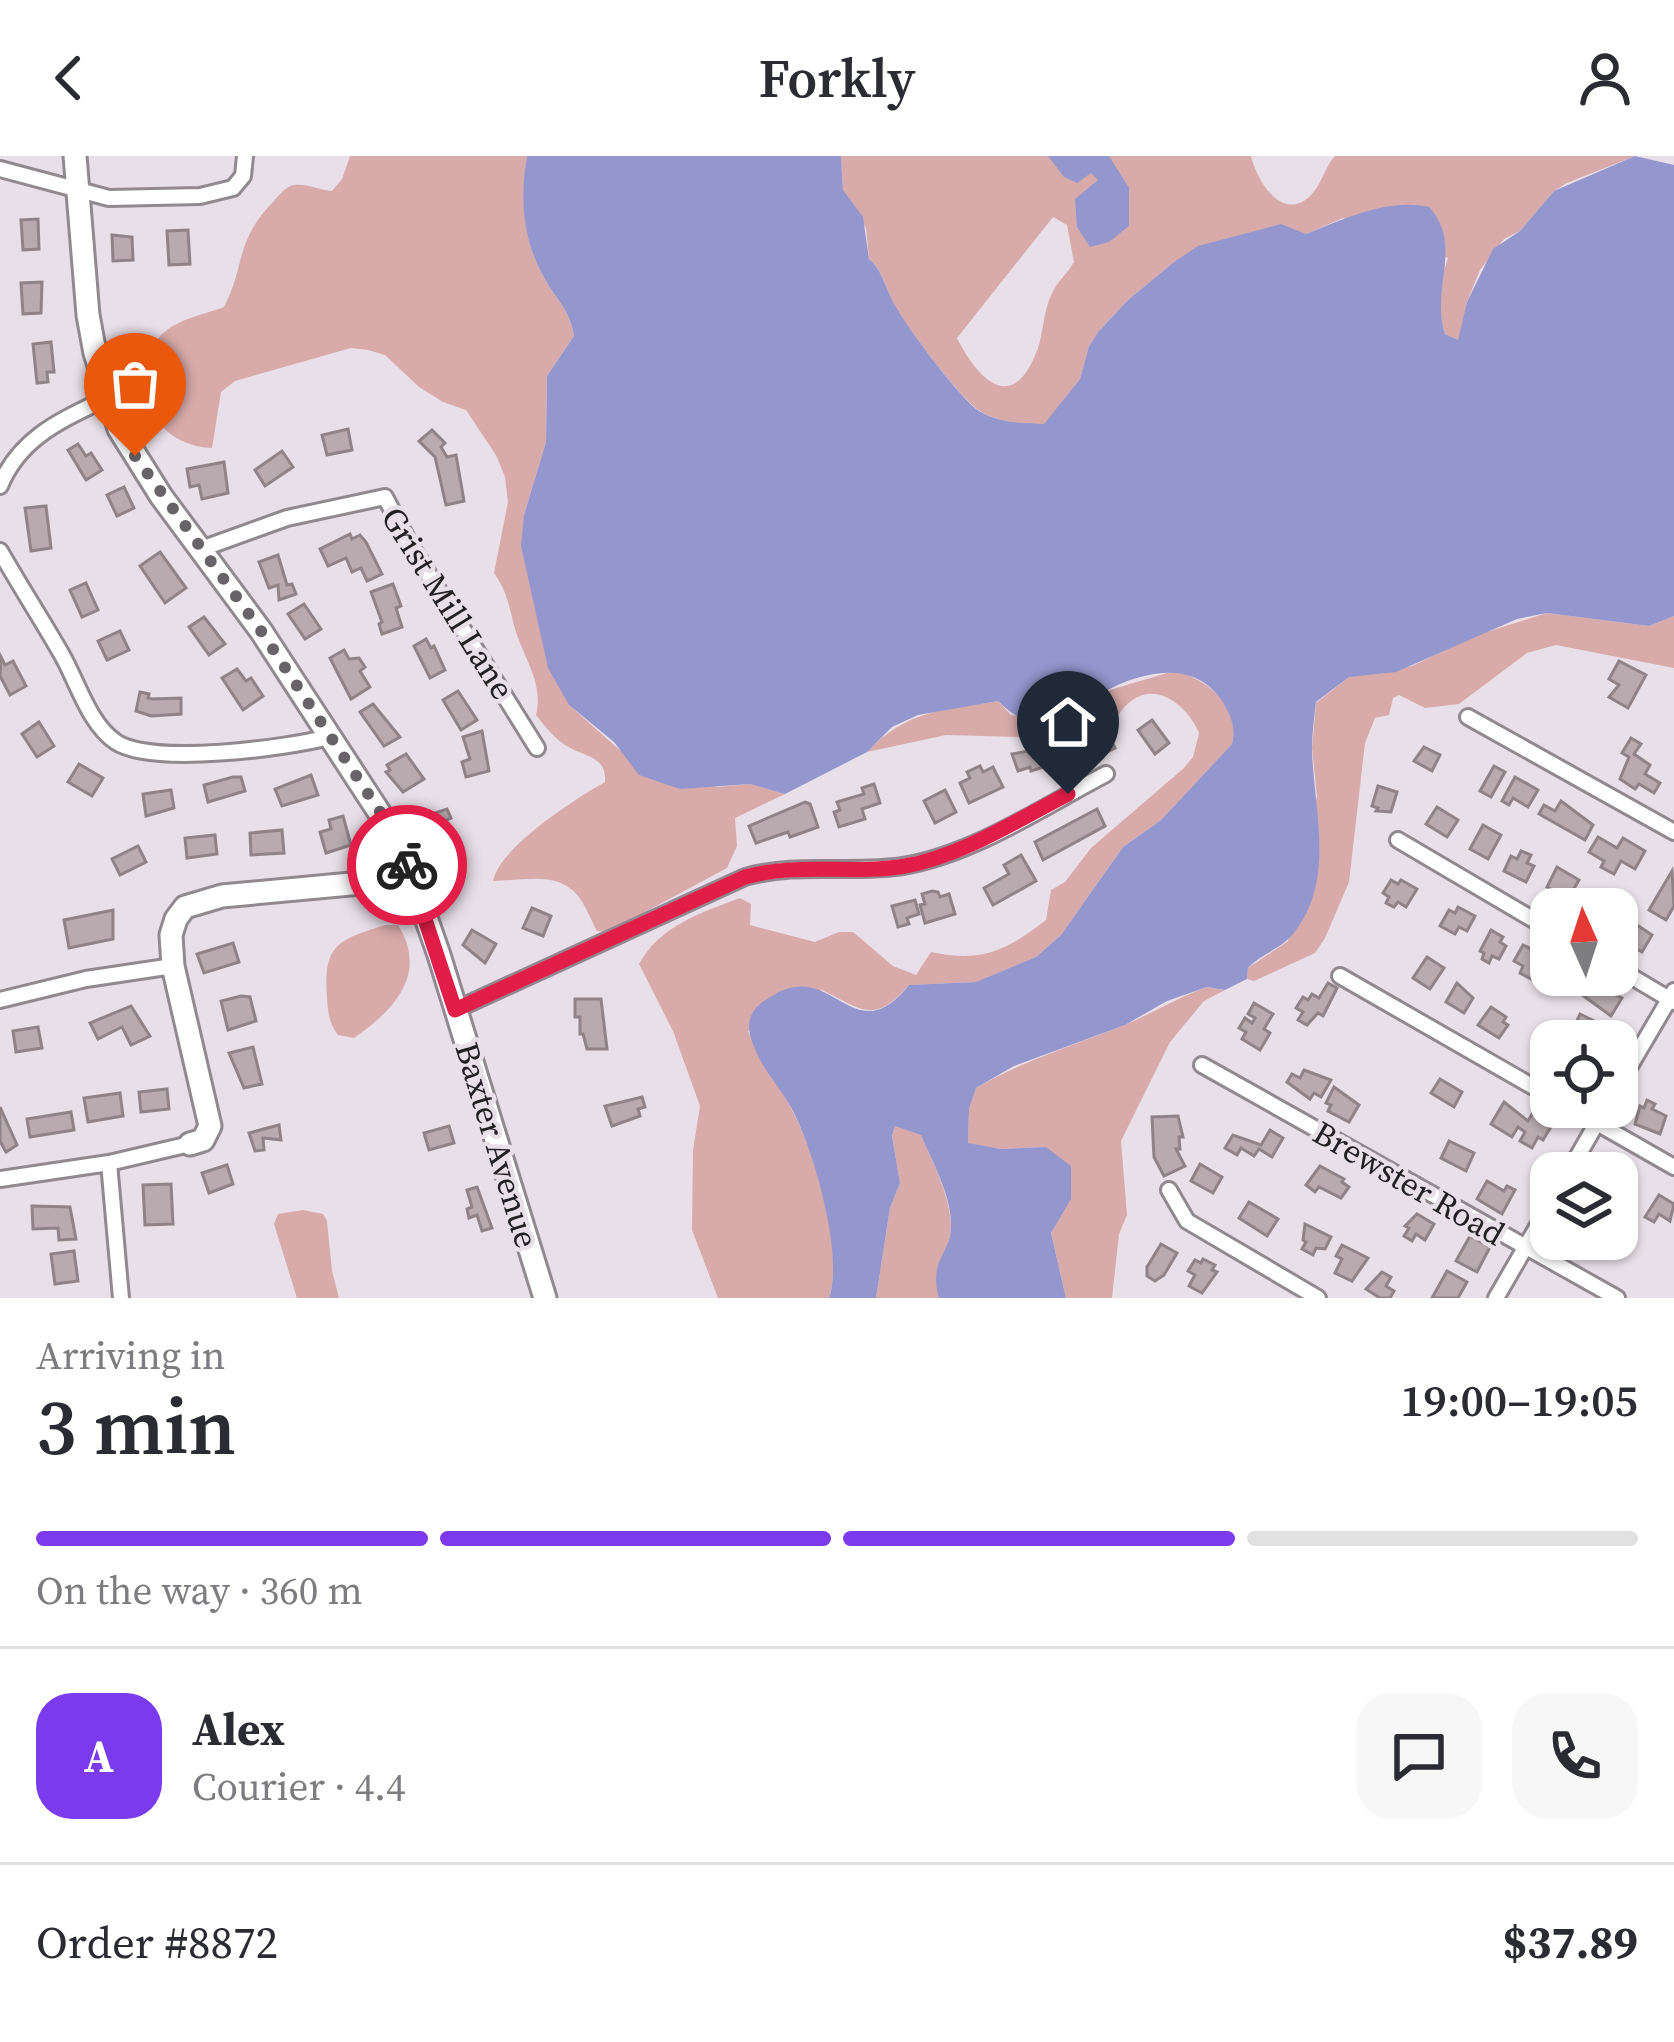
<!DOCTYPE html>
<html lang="en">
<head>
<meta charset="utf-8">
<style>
  :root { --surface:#fff; --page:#f7f7f7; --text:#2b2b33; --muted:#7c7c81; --line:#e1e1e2; --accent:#7c3aed }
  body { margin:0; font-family:"Source Serif 4",serif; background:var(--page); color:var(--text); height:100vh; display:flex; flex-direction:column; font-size:45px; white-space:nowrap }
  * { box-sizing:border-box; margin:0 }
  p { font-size:39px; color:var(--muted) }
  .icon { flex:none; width:66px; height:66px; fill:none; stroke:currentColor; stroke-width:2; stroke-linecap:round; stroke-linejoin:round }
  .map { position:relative; height:1142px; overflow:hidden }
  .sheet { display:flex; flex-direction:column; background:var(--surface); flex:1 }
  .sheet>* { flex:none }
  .needle { width:78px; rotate:357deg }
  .tools { position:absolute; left:1530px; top:732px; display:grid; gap:24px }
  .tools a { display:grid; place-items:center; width:108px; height:108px; border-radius:24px; background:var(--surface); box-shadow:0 3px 9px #0004; font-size:60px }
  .pin { position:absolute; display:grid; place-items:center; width:102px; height:102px; color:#fff; margin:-123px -51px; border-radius:50% 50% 50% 0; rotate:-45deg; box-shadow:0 0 12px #0007 }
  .pin .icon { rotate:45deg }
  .courier { position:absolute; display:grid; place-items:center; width:120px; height:120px; margin:-60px; border:9px solid #e11d48; border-radius:50%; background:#fff; color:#222; box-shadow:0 3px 15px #0007 }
  .head em { font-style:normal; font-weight:600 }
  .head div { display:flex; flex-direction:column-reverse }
  .head { display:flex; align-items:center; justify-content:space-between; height:204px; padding:0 36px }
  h1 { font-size:78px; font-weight:600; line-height:90px }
  .bar { display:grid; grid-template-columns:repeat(4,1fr); gap:18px 12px; align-content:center; height:144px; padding:0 36px }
  .bar i { height:15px; border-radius:9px; background:var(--line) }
  .bar .selected { background:var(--accent) }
  .bar p { grid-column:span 4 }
  .line { display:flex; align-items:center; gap:30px; padding:0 36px; border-top:3px solid var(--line) }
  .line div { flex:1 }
  .round { display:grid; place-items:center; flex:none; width:126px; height:126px; border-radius:36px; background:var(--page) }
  header { display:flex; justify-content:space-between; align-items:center; height:156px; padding:0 36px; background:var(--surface); font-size:54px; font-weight:600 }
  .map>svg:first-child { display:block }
  .green { fill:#d8abaa; fill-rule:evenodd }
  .water { fill:#9497ce }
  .building { fill:#b8aaaf; stroke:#908388; stroke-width:3 }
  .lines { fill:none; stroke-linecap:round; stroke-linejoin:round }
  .street-casing { stroke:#918890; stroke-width:20 }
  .secondary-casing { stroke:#918890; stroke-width:27 }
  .street { stroke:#fff; stroke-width:14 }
  .secondary { stroke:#fff; stroke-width:21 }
  .done { stroke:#686368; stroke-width:12; stroke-dasharray:0 21.6 }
  .route { stroke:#e11d48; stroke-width:15 }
  .labels { text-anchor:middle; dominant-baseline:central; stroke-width:9; stroke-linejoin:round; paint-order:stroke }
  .street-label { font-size:33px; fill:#232023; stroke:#e9dfe8 }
</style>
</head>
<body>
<header><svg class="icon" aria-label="back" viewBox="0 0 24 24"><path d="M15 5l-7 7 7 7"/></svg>Forkly<svg class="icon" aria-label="person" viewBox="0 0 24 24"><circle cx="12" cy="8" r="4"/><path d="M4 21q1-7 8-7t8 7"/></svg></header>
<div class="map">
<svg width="1674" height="1142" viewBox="0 0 1674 1142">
  <rect width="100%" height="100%" fill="#e9dfe8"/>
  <g class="green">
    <path d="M350,0H527C520,47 523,89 549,130C561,149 570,156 574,180L547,220L546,286L524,359L569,549L623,597L717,631L750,628L785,638L735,662L737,690L727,712L608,776L597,775C591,764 586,750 578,740C558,714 521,725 493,725C500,691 575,643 605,626C607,599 583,601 565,589C554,582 544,569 536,559C544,527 524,503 515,473C509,451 508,437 494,417L508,346L505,321L496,299L466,254L443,246L419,231L385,199L368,194L351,192L235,225L221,236L212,292C156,290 124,232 157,184C171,164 203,159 224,151C245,111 235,85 272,47C279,40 284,31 294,29C305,27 320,34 332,35L342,23Z"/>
    <path d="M841,0H1251C1256,23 1281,66 1309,41C1322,29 1324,12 1335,0H1635L1567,27L1554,35L1520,75L1504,83L1480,114L1467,146L1459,185L1445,178C1437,153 1439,127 1448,102L1343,62L1306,78L1174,106L1128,144L1098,176L1089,190L1080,223L1044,269C1022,267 999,267 980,255C960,242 909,174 896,152C886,135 884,115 869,103L866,72L843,34ZM1053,61L1067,69L1074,106C1068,117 1057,126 1052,137C1042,157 1044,182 1034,202C1008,260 974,216 957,182Z"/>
    <polygon points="1547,457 1649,470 1674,460 1674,512 1556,489 1527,497 1459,548 1425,552 1399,539 1393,542 1389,559 1375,562 1365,587 1349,726 1325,782 1315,797 1254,825 1247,823 1248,812 1288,785 1317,640 1312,592 1316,547 1349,521 1412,510 1477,479"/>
    <path d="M1174,515C1207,522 1241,551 1232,588L1161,664L1123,691L1061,779L1036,801L977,826L909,829C874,869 863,854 822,834L748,875C759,905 780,929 794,958C816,1000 844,1096 829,1142H718L692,1074L693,994L700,950L673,875L639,808C660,770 700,757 740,742L751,748L750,769L815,786L839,776H853L893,810L916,819L931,796C981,807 1006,795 1046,764L1051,734L1065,726L1091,692L1184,612L1193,601L1199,577C1189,553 1159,524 1131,545C1120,553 1110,571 1102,583L1078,587L1046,577L1019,581L946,579L867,596C909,553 941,555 998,545L1011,559L1061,564L1103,536Z"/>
    <path d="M385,769H398C429,818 393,855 354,882L338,879C329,867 328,857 327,842C323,789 337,784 385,769Z"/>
    <path d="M1207,831L1225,834L1204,845L1170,886L1121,985L1127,1059L1119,1078L1112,1142H1066L1051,1077L1070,1043L1046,991L1001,993L968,988L969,953L976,932C1023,905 1071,890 1122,870C1151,858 1177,842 1207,831Z"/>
    <path d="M895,969L921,978C932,1005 950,1039 951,1069C951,1091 935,1118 939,1142H876L890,1052L900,1027L892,980Z"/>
    <polygon points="303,1054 323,1058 327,1065 332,1115 339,1142 297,1142 274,1068 278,1058"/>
  </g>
  <g class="water">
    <path d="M841,0L843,34L863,61L869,103C883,114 886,135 896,151C909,174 960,242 979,255C999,267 1022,267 1044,268L1080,223L1089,190L1098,176L1128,144L1174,106L1198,90L1281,68L1306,78C1345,63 1387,42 1429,51C1464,89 1430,133 1445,178L1458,184L1467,146L1493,93L1520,75L1554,35L1635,0L1674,9V460L1649,470L1547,457L1517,463L1396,516L1349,521L1316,546C1314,562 1312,578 1312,594C1314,655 1336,725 1293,778C1281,793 1261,798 1248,812L1247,823L1225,834L1207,831L1167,845L1125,869L1014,910L976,932L969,953L968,987L1001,993L1046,991L1071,1010V1043L1051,1077L1066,1142H939C928,1104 951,1098 951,1070C952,1041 932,1005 921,979L895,970L892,980L900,1027L890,1052L876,1142H829C844,1099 814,996 793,955C782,934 763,914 755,893C750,882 746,870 752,858C756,850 765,844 772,840C833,801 853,899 909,829L976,826L1036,801L1061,779L1123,691L1161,664L1232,588C1236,572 1231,559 1222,545C1194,503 1143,515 1104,536C1064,557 1040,587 998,545L918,559L892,571L867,596L785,638L750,628L680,633L639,619L614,586L569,549L548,512L521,390L524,359L546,286L547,220L574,180C570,156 561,149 549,130C523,89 519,46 527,0Z"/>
    <polygon points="1048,0 1109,0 1129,32 1129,70 1109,86 1090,91 1077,71 1075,43 1098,24 1091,17 1077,27 1064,21"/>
  </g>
  <g class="building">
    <polygon points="38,63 39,93 23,94 21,64"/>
    <polygon points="188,74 190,108 169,109 167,75"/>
    <polygon points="112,79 132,81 133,104 113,105"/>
    <polygon points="42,126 41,157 23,158 21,127"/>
    <polygon points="51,186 54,216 47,216 48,226 37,227 33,188"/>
    <polygon points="348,273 352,294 327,299 322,279"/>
    <polygon points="432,274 445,287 441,291 447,301 456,299 464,345 446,349 435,301 419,285"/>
    <polygon points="78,288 86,300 91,297 102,314 86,324 68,294"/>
    <polygon points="282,295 293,311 265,330 255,314"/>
    <polygon points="224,306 228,337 202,343 199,329 190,331 187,313"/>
    <polygon points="124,331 134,352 117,360 107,339"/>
    <polygon points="46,350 51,392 31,395 25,352"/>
    <polygon points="350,378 352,383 360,379 366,386 382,418 367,425 361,412 352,416 346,402 328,410 320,393"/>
    <polygon points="160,396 186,432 165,447 140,410"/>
    <polygon points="278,399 287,429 292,428 296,438 279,444 278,429 269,432 259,406"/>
    <polygon points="86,427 98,454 82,461 70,434"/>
    <polygon points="393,428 401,450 396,452 402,471 382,478 379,468 382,466 371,436"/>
    <polygon points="304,448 321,473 305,483 288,458"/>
    <polygon points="204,461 225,488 209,499 189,471"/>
    <polygon points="120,475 129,494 107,504 98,485"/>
    <polygon points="426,483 431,492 434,490 445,514 430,522 414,490"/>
    <polygon points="344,494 349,503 359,502 365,511 360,515 370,531 351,543 330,502"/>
    <polygon points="1,501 5,509 13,505 26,530 10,539 0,520"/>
    <polygon points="1619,505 1646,519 1628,552 1609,541 1619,529 1609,523"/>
    <polygon points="237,513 246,525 251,522 263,540 243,554 222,522"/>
    <polygon points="458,535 477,564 461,574 443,544"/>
    <polygon points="140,536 149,538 148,542 152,543 181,542 181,558 151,560 136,555"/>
    <polygon points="373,548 400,581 384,590 360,556"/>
    <polygon points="1152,564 1169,587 1155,598 1138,574"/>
    <polygon points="39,566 54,590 37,601 22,578"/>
    <polygon points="1106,574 1115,592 1093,603 1084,585"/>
    <polygon points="482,575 489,615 466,621 462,606 470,603 463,581"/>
    <polygon points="1631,582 1641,588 1634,598 1650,609 1645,618 1660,627 1654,637 1639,628 1635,633 1620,623 1629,601 1622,597"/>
    <polygon points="1424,591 1440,599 1432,615 1414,605"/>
    <polygon points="1045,592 1047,597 1061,592 1065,604 1031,615 1030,611 1018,615 1012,598"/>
    <polygon points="406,598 424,623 403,636 386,616 390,614 387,609"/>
    <polygon points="79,608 103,622 92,640 68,626"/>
    <polygon points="980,610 983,616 993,611 1003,631 969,647 960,627 970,622 967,616"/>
    <polygon points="1494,610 1505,616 1491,641 1480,635"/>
    <polygon points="311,619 318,639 282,650 275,633"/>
    <polygon points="233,621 241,621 245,635 208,646 204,629"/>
    <polygon points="1515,621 1538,634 1528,651 1513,642 1509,649 1502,645"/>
    <polygon points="874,628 880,647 862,653 865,663 839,671 834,656 840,654 837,646 864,638 862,632"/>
    <polygon points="1378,630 1397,636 1391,656 1376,655 1378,652 1372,650"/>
    <polygon points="171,634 174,652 146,660 143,638"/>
    <polygon points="945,634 956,656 935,667 924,645"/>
    <polygon points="1561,645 1593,669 1585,684 1539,658 1544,649 1555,655"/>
    <polygon points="805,646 810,648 818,671 790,681 788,676 756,687 749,670"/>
    <polygon points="1437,651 1458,664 1447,681 1426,668"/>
    <polygon points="447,653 451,662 445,665 446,678 454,699 437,705 426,660"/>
    <polygon points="1097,653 1105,670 1043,704 1035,686"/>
    <polygon points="343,660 351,689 326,697 320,676 331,673 329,664"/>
    <polygon points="1483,669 1501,679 1488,703 1470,693"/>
    <polygon points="282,674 284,697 251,699 250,677"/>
    <polygon points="215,679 217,698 187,702 185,682"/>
    <polygon points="1598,681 1617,692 1623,682 1645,695 1635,713 1621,705 1614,718 1601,711 1604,705 1589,696"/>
    <polygon points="138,690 146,706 120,719 112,703"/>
    <polygon points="1521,695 1531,699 1527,707 1534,710 1526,726 1504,715 1511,700 1517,703"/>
    <polygon points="1021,699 1036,725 993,749 984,732 1009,718 1004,709"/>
    <polygon points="1557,711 1579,724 1568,743 1547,731"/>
    <polygon points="1672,715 1674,750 1666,764 1649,754"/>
    <polygon points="1391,724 1398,728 1401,724 1417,733 1406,751 1398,746 1394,751 1386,747 1389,741 1383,737"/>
    <polygon points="932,735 938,736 940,741 949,738 955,758 925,767 920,749 925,748 922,738"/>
    <polygon points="915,744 919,758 907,762 909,768 898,771 892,750"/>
    <polygon points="1458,751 1475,760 1467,775 1459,771 1455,778 1440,770 1449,754 1455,757"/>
    <polygon points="532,752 551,760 543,780 523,772"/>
    <polygon points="113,754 113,783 69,792 64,764"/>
    <polygon points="1637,769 1652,779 1642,796 1626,787"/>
    <polygon points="472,774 496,788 485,807 463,789"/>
    <polygon points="1491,774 1503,781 1500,786 1506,790 1499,803 1492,800 1489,807 1482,803 1484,797 1480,795"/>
    <polygon points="233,787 239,806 204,817 197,798"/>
    <polygon points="1523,789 1543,799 1531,823 1520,817 1523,810 1514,805"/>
    <polygon points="1427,801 1444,812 1430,833 1413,822"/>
    <polygon points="1588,826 1622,842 1611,860 1581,838"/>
    <polygon points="1328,827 1337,832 1323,860 1318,857 1307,869 1298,864 1303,856 1296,852 1303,841 1308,844 1312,838 1319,842"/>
    <polygon points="1457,827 1473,842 1464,857 1446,846"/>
    <polygon points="241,840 250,841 256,865 228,874 221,845"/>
    <polygon points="575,843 601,843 607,893 587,893 583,878 580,878 580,861 575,861"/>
    <polygon points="1254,847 1273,858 1264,873 1270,877 1260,894 1242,883 1246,876 1239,872 1245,862 1252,867 1255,862 1248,858"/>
    <polygon points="131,850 150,880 131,889 122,871 98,883 90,867"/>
    <polygon points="1491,851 1506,861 1503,866 1508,869 1499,882 1478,869"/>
    <polygon points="1580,858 1598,867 1588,885 1568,885"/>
    <polygon points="38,871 42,892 16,896 13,875"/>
    <polygon points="253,891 262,928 244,932 229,897"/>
    <polygon points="1304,914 1331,924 1321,941 1314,937 1310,943 1287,926 1292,918 1300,922"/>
    <polygon points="1440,923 1462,936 1454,951 1431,937"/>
    <polygon points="1334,931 1359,949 1349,966 1328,955 1331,949 1326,947"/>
    <polygon points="167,933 169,953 141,956 139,936"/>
    <polygon points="120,937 123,960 88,966 84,942"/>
    <polygon points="642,941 645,951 638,953 640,960 612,970 605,950"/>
    <polygon points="1647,944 1655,948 1652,953 1666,960 1660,978 1635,968 1640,950 1644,952"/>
    <polygon points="1504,946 1528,965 1532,958 1552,969 1543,984 1538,981 1532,992 1520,985 1525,976 1518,971 1512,981 1491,968"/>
    <polygon points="0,951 17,989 6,996 0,985"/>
    <polygon points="71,956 74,974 30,981 27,963"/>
    <polygon points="1178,960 1183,981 1179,981 1180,993 1176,993 1185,1010 1164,1020 1154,1001 1152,961"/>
    <polygon points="279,969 281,984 263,982 264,994 255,995 249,977"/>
    <polygon points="449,970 454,987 429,994 424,977"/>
    <polygon points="1270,974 1283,982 1272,1001 1259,993 1254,1000 1241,992 1237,999 1225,992 1233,979 1261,989"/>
    <polygon points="1449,985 1474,997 1466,1015 1441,1002"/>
    <polygon points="1200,1008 1222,1021 1213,1037 1191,1025"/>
    <polygon points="227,1009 233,1028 209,1037 202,1017"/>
    <polygon points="1320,1010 1344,1023 1342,1026 1349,1031 1341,1042 1319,1031 1315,1036 1306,1029"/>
    <polygon points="1487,1025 1504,1035 1507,1030 1515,1034 1502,1058 1477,1043"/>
    <polygon points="171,1028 173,1068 145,1069 143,1029"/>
    <polygon points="477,1031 492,1072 482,1075 477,1059 469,1062 467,1053 472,1051 467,1034"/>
    <polygon points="1659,1039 1674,1048 1670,1065 1659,1058 1654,1066 1645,1061"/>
    <polygon points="1249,1046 1278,1063 1267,1080 1239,1062"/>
    <polygon points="32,1050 70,1051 76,1083 59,1084 58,1072 33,1073"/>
    <polygon points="1417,1058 1434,1068 1425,1084 1416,1078 1412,1085 1404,1080 1409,1072 1405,1070"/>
    <polygon points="1305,1068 1331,1081 1325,1093 1316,1092 1313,1099 1302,1093 1306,1086 1303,1084"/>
    <polygon points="1470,1080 1490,1091 1477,1116 1456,1105"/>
    <polygon points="1161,1088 1177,1097 1164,1119 1155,1125 1147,1120 1147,1111"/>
    <polygon points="1342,1089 1368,1102 1352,1125 1335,1117 1342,1103 1336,1100"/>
    <polygon points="74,1095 78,1125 55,1128 51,1098"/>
    <polygon points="1203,1103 1215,1109 1212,1114 1217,1116 1202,1137 1189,1130 1195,1119 1188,1115 1195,1104 1201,1107"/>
    <polygon points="1447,1115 1467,1126 1458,1142 1432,1142"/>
    <polygon points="1382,1116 1391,1121 1386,1130 1394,1135 1390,1142 1380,1142 1366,1133"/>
  </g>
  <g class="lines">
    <defs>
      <g id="street">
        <polyline points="0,13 109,42 200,40 233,32 243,20 245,0"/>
        <path d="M0,330C20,281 62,264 107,242"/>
        <polyline points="201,393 287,362 385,341 411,390 537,592"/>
        <path d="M0,395C20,430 42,464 62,499C78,527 89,568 116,586C152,610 287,592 329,581"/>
        <polyline points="1468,561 1674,676"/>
        <polyline points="1398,684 1551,774"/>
        <polyline points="1617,812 1674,846"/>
        <polyline points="1340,820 1551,941"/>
        <polyline points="0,844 86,823 173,810"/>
        <path d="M455,854L745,721C798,706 850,718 903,710C974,698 1043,651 1106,618"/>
        <polyline points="1202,909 1617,1142"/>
        <polyline points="1617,932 1674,835"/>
        <polyline points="1569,951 1674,1011"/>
        <polyline points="109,1007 121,1142"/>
        <polyline points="1568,1017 1606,951"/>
        <polyline points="0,1023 109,1007 190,988"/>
        <polyline points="1169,1034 1187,1065 1318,1142"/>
        <polyline points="1496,1142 1551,1047"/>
      </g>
      <g id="secondary">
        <polyline points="75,0 88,159 95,197 119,273 161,340 261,475 401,690 439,799 545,1142"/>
        <polyline points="190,988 203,984 210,970 173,810 171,779 176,763 185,751 222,740 383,725 409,712"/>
      </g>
    </defs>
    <use href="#street" class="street-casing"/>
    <use href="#secondary" class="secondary-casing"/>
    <use href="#street" class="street"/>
    <use href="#secondary" class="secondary"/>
  </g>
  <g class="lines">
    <polyline class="done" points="135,300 261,475 384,662 407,709"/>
    <path class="route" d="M407,709L455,854L745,721C799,706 851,719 905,710C962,700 1017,664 1068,638"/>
  </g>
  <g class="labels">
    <g class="street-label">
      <text transform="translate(448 447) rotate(58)">Grist Mill Lane</text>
      <text transform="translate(497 989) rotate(73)">Baxter Avenue</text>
      <text transform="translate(1409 1027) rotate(30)">Brewster Road</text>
    </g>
  </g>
</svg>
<div class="tools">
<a><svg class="needle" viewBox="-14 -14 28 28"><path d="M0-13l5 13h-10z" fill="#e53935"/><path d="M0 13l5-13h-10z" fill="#7c7c81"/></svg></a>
<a><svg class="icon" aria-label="locate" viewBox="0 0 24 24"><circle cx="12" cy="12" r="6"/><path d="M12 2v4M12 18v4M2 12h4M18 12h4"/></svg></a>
<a><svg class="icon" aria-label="layers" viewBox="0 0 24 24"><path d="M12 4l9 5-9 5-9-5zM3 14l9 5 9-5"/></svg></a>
</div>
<div class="pin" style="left:135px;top:300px;background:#ea580c"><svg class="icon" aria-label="bag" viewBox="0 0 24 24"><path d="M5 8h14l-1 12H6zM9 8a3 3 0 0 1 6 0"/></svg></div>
<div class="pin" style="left:1068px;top:638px;background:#1f2937"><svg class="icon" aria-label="home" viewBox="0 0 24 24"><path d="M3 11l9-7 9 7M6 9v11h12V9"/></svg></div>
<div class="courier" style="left:407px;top:709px"><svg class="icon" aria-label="bike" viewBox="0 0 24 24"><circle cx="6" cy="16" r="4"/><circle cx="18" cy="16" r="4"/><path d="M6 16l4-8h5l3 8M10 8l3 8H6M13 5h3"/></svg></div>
</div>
<section class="sheet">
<div class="head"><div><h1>3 min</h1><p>Arriving in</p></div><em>19:00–19:05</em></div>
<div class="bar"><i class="selected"></i><i class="selected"></i><i class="selected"></i><i></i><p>On the way · 360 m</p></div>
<div class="line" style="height:216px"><b class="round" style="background:var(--accent);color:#fff">A</b><div><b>Alex</b><p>Courier · 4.4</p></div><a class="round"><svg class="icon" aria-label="chat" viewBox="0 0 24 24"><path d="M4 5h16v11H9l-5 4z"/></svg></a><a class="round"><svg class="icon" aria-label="phone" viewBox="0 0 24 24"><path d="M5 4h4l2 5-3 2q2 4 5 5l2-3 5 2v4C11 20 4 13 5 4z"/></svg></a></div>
<div class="line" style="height:156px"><div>Order #8872</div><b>$37.89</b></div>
</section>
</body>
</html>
